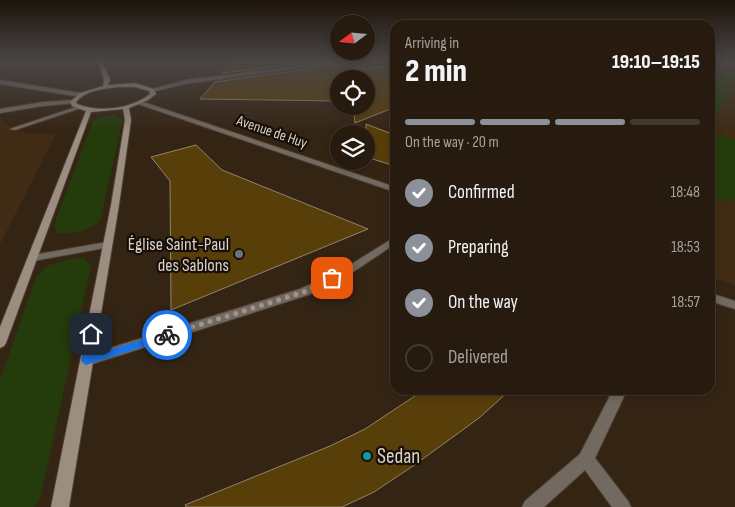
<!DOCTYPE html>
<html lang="en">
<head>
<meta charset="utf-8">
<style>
  :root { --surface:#271b0f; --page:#33281d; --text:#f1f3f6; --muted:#a4a19e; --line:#43392f; --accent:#8c9099 }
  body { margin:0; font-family:"Sofia Sans Condensed",sans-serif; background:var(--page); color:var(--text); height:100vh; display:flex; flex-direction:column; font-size:19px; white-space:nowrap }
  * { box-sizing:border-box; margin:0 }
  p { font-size:16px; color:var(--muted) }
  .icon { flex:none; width:28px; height:28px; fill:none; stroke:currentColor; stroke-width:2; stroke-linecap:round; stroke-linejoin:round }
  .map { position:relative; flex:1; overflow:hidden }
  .side { position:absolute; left:390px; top:20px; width:325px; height:375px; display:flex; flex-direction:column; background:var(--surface); border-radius:15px; box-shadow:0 2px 8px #0003,0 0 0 1px var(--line) }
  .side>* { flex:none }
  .needle { width:32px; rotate:254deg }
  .fabs { position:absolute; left:330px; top:15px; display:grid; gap:10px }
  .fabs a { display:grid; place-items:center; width:45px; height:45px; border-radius:50%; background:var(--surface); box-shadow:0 2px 8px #0003,0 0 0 1px var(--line); font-size:25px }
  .pin { position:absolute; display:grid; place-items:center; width:42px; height:42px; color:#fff; margin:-21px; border-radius:10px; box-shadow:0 2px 8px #0006 }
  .courier { position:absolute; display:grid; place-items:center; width:50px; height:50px; margin:-25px; border:4px solid #1a73e8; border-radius:50%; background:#fff; color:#222; box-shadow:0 1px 6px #0007 }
  .headline em { font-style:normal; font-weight:800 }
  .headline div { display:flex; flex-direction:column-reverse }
  .headline { display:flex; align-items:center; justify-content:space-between; height:85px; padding:0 15px }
  h1 { font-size:32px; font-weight:800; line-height:38px }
  .bar { display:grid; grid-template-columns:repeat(4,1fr); gap:8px 5px; align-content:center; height:60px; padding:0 15px }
  .bar i { height:6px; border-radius:4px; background:var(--line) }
  .bar .on { background:var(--accent) }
  .bar p { grid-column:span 4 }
  ol { padding:0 15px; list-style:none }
  li { display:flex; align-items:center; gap:15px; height:55px }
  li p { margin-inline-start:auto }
  li .icon { padding:5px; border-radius:50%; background:var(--accent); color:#fff; stroke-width:4 }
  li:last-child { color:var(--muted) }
  li i { width:28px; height:28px; border:2px solid var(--line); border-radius:50% }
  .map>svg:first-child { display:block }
  .built { fill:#402b14 }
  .green { fill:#243b0b }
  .building { fill:#583e09; stroke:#92846e }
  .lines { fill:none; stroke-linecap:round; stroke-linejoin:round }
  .lane-casing { stroke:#4f4031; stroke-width:2 }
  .street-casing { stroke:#4f4031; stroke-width:2 }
  .secondary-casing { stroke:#4f4031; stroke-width:2 }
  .lane { fill:#726961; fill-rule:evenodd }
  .street { fill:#726961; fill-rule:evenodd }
  .secondary { fill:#9b8e81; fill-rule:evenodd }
  .route { fill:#1a73e8 }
  .done { stroke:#a19488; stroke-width:5; stroke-dasharray:0 9 }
  .worship-dot { fill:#6b7280; stroke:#160f08; stroke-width:2 }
  .culture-dot { fill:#0f9aa8; stroke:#160f08; stroke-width:2 }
  .labels { text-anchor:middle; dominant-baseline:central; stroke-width:4.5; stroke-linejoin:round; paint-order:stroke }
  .far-street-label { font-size:15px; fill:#dcd1c7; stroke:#160f08 }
  .poi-label { font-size:18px; fill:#dcd1c7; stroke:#160f08; text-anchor:end }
  .near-poi-label { font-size:21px; fill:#dcd1c7; stroke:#160f08; text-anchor:start }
</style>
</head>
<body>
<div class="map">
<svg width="735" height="507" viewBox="0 0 735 507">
  <rect width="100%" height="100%" fill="#342414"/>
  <g class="built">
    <polygon points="710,61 735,61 735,285 710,277"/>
    <polygon points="0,116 4,123 13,129 29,133 56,134 0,244"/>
  </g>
  <g class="green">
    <polygon points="710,66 735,70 735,82 732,82 726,98 710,126"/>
    <path d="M113,115L123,119L100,221C88,231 75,235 58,233L54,225L93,121L98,118Z"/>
    <polygon points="710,132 735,139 735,201 710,200"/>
    <polygon points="75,258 84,258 91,266 40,500 34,507 0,507 0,380 36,277 49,265"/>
  </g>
  <g class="building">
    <polygon points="233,61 323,61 222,73"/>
    <polygon points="351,61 363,61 363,69 395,65 395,107 355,123 353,106 366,106 366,79 339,79 339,101 200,99 215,82 349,63"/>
    <polygon points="366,124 395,135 395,166 366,157"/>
    <polygon points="196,145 222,170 368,229 171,310 170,181 151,157"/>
    <polygon points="424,390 510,390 479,418 413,466 374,492 342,507 186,507 185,505 330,446 365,429"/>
  </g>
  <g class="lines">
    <defs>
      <polygon id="lane" points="76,107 81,108 15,130 10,129"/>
      <g id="street">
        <polygon points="337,61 349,61 185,84 152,92 149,90 185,80"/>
        <polygon points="0,80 81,93 84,95 81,97 0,84"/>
        <polygon points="73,100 76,102 75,103 43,106 0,113 0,109 43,102"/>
        <polygon points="140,101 395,187 395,192 138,104 137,103"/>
        <polygon points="395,237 395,244 350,274 308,295 86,366 81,365 80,361 81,357 300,289 342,270"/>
        <polygon points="107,242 110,243 112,245 110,247 33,261 28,258 33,255"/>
        <polygon points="710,293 735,301 735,309 710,301"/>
        <polygon points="613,390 627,390 595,458 628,501 631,507 612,507 585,470 544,507 522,507 525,501 580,454"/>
      </g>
      <path id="secondary" d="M98,61H102L110,80L108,85L135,83L154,89L156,94L148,100L129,108L131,120L119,205L69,507H51L111,205L125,120L123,109L91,112L6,343L4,346L0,348V327L86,111L72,106L70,102L80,93L103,86L104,80ZM120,87H135L149,91L150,94C131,109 99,113 77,104L76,102C87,89 104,89 120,87Z"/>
    </defs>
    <use href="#lane" class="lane-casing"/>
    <use href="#street" class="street-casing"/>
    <use href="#secondary" class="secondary-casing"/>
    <use href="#lane" class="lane"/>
    <use href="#street" class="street"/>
    <use href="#secondary" class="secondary"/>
  </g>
  <linearGradient id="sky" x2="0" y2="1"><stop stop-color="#1d140b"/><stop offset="0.46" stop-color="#4a4545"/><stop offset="1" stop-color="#4a4545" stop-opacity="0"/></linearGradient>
  <rect width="735" height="132" fill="url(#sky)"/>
  <polygon class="route" points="91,330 96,334 93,355 167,332 172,335 171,338 86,365 81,361 86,334"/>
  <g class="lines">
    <polyline class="done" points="167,335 304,292 332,278"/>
  </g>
  <circle class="worship-dot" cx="239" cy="254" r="5"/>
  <circle class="culture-dot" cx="367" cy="456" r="5"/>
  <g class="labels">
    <g class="far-street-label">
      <text transform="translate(272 132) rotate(19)">Avenue de Huy</text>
    </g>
    <g class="poi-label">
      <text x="229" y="244">Église Saint-Paul<tspan x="229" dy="21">des Sablons</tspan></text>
    </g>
    <g class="near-poi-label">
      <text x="377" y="456">Sedan</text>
    </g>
  </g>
</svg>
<div class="fabs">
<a><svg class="needle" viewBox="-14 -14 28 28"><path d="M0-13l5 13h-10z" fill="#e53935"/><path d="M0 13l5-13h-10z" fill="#a4a19e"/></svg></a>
<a><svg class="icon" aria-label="locate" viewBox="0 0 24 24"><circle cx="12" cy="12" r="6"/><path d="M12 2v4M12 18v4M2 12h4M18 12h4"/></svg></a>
<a><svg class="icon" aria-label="layers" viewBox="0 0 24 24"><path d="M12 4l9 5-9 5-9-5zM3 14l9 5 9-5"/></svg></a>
</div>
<div class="pin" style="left:332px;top:278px;background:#ea580c"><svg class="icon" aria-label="bag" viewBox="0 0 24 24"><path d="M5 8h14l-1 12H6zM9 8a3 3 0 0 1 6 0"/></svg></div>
<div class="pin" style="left:91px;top:334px;background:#1f2937"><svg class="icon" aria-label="home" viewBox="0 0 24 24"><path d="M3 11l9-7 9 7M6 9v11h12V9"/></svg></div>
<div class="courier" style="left:167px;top:335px"><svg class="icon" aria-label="bike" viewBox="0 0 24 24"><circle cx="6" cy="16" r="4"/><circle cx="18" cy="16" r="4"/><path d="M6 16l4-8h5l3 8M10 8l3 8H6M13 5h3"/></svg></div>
<section class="side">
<div class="headline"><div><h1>2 min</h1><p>Arriving in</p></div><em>19:10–19:15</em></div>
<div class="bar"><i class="on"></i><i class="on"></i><i class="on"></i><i></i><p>On the way · 20 m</p></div>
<ol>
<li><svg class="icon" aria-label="check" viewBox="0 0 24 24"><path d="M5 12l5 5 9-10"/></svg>Confirmed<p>18:48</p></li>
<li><svg class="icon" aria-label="check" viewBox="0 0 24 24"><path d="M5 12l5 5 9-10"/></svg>Preparing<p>18:53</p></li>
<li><svg class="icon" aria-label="check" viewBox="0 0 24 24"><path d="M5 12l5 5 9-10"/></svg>On the way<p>18:57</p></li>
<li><i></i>Delivered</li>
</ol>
</section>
</div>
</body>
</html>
